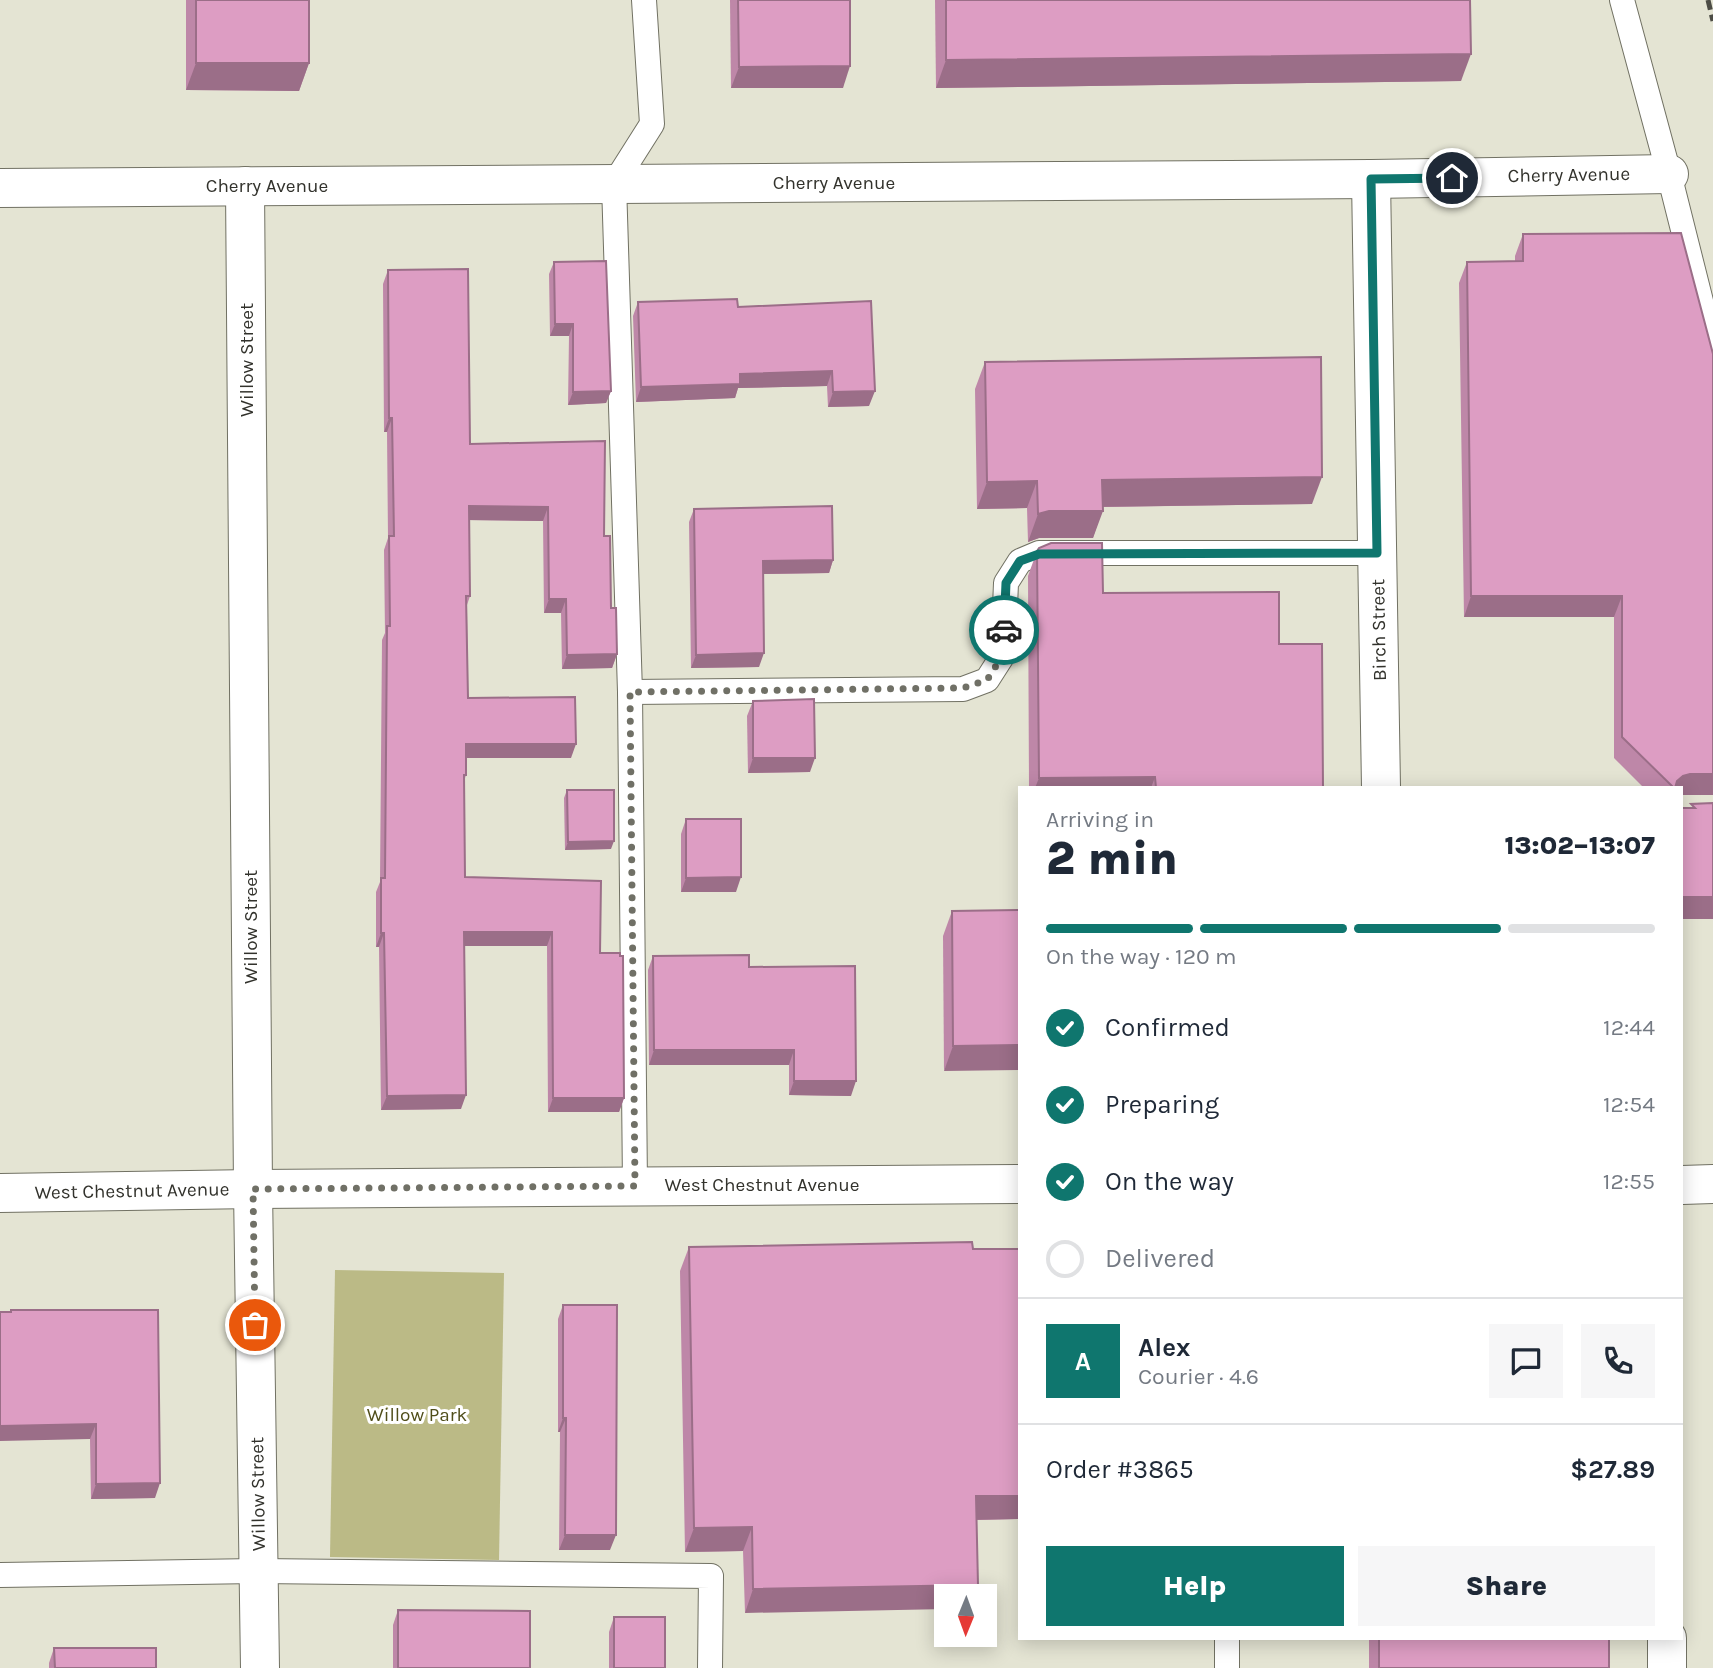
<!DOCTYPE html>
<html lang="en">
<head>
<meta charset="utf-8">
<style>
  :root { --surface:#fff; --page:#f6f6f7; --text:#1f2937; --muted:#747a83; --line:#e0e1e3; --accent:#0f766e }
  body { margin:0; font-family:Karla,sans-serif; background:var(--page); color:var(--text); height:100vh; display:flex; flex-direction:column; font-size:26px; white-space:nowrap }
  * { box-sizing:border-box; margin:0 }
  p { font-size:23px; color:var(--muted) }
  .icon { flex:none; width:38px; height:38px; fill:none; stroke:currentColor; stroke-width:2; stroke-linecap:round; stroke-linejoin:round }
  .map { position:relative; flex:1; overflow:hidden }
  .side { position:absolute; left:1018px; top:786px; width:665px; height:854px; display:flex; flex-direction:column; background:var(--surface); border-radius:0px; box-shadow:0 4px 18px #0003 }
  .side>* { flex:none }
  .needle { width:46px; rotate:181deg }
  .fabs { position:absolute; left:934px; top:1584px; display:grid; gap:14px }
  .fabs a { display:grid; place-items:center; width:63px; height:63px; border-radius:0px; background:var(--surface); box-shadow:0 4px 18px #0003; font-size:35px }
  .pin { position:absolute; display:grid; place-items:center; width:60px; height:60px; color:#fff; margin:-30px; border:4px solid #fff; border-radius:50%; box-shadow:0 2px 7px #0007 }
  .courier { position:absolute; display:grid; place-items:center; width:70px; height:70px; margin:-35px; border:5px solid #0f766e; border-radius:50%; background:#fff; color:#222; box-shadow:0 2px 9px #0007 }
  .headline em { font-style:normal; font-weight:800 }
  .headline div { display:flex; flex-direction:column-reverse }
  .headline { display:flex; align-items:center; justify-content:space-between; height:119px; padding:0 28px }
  h1 { font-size:46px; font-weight:800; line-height:52px }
  .bar { display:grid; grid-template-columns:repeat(4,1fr); gap:10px 7px; align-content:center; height:84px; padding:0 28px }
  .bar i { height:9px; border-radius:5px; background:var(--line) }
  .bar .on { background:var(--accent) }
  .bar p { grid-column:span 4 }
  .line { display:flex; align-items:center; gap:18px; padding:0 28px; border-top:2px solid var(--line) }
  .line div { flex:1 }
  .round { display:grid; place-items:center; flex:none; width:74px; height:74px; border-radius:0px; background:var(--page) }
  ol { padding:0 28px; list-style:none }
  li { display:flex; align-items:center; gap:21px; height:77px }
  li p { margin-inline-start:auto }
  li .icon { padding:7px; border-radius:50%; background:var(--accent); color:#fff; stroke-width:4 }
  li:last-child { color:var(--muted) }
  li i { width:38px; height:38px; border:4px solid var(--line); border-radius:50% }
  .action { display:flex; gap:14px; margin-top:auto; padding:14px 28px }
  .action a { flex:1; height:80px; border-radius:0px; background:var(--accent); color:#fff; font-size:28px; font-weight:800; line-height:80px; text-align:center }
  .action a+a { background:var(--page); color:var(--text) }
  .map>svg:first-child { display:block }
  .green { fill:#bbba86 }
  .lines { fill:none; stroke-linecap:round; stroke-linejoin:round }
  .service-casing { stroke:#717163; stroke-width:26 }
  .minor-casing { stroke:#717163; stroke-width:40 }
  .service { stroke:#fff; stroke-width:24 }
  .minor { stroke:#fff; stroke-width:38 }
  .rail { stroke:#4c4c45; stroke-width:5; stroke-dasharray:10 5; stroke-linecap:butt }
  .wall { fill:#be87a8 }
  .shaded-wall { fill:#9b6e88 }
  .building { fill:#dd9dc3; stroke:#9b6e88; stroke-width:2 }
  .done { stroke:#707066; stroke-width:7; stroke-dasharray:0 12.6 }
  .route { stroke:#0f766e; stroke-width:9 }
  .labels { text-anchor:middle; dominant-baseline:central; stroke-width:6; stroke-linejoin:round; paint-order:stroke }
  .street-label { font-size:19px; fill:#32322c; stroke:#fff }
  .park-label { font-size:19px; fill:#504e1a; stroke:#fff }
</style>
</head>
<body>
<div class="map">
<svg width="1713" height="1668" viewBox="0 0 1713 1668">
  <rect width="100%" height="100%" fill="#e4e4d3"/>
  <polygon class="green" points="335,1270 504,1273 499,1560 330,1557"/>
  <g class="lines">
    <defs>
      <g id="service">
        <polyline points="1622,0 1669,174 1713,349"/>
        <polyline points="630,692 963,689 987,680 1003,655 1006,583 1020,561 1039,553 1377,553"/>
        <polyline points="635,1186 630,692 614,184 652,124 644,0"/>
        <polyline points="0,1575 259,1571 711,1576 710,1668"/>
        <polyline points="1227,1638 1227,1668"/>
      </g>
      <g id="minor">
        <polyline points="1371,179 1381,788"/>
        <polyline points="245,186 253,1189 260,1668"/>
        <polyline points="0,188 1371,179 1669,174"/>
        <polyline points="1682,1185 1713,1184"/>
        <polyline points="0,1193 253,1189 1020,1184"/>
        <polyline points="1667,1638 1667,1668"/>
      </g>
    </defs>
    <use href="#service" class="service-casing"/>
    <use href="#minor" class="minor-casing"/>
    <use href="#service" class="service"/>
    <use href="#minor" class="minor"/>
    <polyline class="rail" points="1708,0 1713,21"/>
  </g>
  <g class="wall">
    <polygon points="186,0 309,0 309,63 299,91 186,90"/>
    <polygon points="730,0 850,0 843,88 731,88"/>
    <polygon points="935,0 1470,0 1461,81 936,88"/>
    <polygon points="1523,234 1713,795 1682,795 1682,788 1644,788 1614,758 1614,617 1464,617 1459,283 1467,262 1515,261 1515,256"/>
    <polygon points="554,262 611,391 606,403 568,405 569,336 550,336 549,274"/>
    <polygon points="388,270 470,444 604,536 611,608 617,654 612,668 562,669 561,613 544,613 543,521 469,520 470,596 467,605 468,698 571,758 466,758 466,775 464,781 465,877 600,953 624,1098 619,1112 548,1112 547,946 464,946 461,1109 381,1110 379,947 376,947 376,892 380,882 382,640 385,633 384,550 388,538 387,432 384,432 383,284"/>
    <polygon points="871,301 869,406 828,407 827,386 738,388 735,398 636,402 633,316 638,302 738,307"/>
    <polygon points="985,362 1312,504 1103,507 1093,538 1039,538 1028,542 1027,508 977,509 975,389"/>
    <polygon points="694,509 833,560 829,573 763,574 759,667 691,668 689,522"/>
    <polygon points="1037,551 1103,593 1279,644 1323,788 1029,788 1028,576"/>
    <polygon points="753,701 810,772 748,773 747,716"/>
    <polygon points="567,790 611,849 565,850 564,798"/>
    <polygon points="686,819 736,892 681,892 681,834"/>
    <polygon points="1020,910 944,1071 943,936 952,911"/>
    <polygon points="653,956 749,967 851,1096 789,1095 789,1065 649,1065 648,970"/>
    <polygon points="689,1247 973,1249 1020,1249 1020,1519 977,1520 745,1613 743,1551 685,1552 680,1271"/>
    <polygon points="563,1305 610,1550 559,1550 560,1432 558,1432 558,1319"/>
    <polygon points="10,1312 155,1498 91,1499 90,1439"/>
    <polygon points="398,1610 530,1668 393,1668 393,1625"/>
    <polygon points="614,1617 665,1668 609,1668 609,1632"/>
    <rect x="1369" y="1638" width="240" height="30"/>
    <polygon points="54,1648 156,1668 49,1668 49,1663"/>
  </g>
  <g class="shaded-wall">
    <polygon points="1471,54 1461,81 936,88 946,60"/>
    <polygon points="196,63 309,63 299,91 186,90"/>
    <polygon points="850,66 843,88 731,88 739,67"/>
    <polygon points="555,324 573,324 569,336 550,336"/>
    <polygon points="832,371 827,386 738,388 735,398 636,402 641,387 740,374"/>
    <polygon points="611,391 606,403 568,405 573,392"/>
    <polygon points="875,391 869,406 828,407 833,392"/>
    <polygon points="389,418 392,418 387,432 384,432"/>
    <polygon points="1322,477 1312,504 1092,507 1102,480"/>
    <polygon points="1037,481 1027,508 977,509 987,482"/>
    <polygon points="469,506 548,507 543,521 463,520"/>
    <polygon points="1049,511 1103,511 1093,538 1039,538 1028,542 1038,514"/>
    <polygon points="833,560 829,573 758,574 763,561"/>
    <polygon points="1471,596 1622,596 1614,617 1464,617"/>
    <polygon points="549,599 566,599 561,613 544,613"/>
    <polygon points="764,653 759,667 691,668 696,655"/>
    <polygon points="617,654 612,668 562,669 567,655"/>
    <polygon points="466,744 576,744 571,758 461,758"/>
    <polygon points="753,758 815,758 810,772 748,773"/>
    <polygon points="1690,774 1713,774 1713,795 1682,795 1682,788 1675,788 1677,781 1683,776"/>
    <polygon points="1155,777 1151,788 1035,788 1039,778"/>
    <polygon points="614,841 611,849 565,850 568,842"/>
    <polygon points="741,877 736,892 681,892 686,878"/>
    <rect x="1682" y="897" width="31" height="22"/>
    <polygon points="464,932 552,932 547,946 459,946"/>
    <polygon points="381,933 384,933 379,947 376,947"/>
    <polygon points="1020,1045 1020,1070 944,1071 953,1046"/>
    <polygon points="654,1050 794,1050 789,1065 649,1065"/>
    <polygon points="794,1081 856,1081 851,1096 789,1095"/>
    <polygon points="466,1095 461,1109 381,1110 387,1096"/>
    <polygon points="553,1098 624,1098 619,1112 548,1112"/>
    <polygon points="563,1418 566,1418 560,1432 558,1432"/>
    <polygon points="96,1424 90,1439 0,1441 0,1426"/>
    <polygon points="160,1483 155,1498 91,1499 96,1484"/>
    <polygon points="976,1496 1020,1496 1020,1519 968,1520"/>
    <polygon points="752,1527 743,1551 685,1552 694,1528"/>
    <polygon points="565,1535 616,1535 610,1550 559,1550"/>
    <polygon points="978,1585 974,1596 947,1596 947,1609 745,1613 753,1589"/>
  </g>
  <g class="building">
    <rect x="196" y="0" width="113" height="63"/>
    <polygon points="738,0 850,0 850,66 739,67"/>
    <polygon points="946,0 1470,0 1471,54 946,60"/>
    <polygon points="1681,233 1713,354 1713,774 1690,774 1683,776 1677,781 1675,788 1674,788 1622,737 1622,596 1471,596 1467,262 1523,261 1523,234"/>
    <polygon points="606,261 611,391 573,392 573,324 555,324 554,262"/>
    <polygon points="468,269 470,444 605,441 604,536 610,536 611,608 616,608 617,654 567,655 566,599 549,599 548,507 469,506 470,596 466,596 468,698 575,697 576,744 466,744 466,775 464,775 465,877 601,881 600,953 620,953 620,956 623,956 624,1098 553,1098 552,932 464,932 466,1095 387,1096 384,933 381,933 381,878 385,878 387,626 390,626 389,536 394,536 392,418 389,418 388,270"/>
    <polygon points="737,299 738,307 871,301 875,391 833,392 832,371 740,374 740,384 641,387 638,302"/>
    <polygon points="1321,357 1322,477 1102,480 1103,511 1049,511 1038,514 1037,481 987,482 985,362"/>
    <polygon points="832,506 833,560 763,561 764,653 696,655 694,509"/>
    <polygon points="1051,543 1102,543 1103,593 1279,592 1279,644 1322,644 1323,788 1156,788 1155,777 1039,778 1037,551 1039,548"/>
    <polygon points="814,699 815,758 753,758 753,701"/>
    <polygon points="567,790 614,790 614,841 568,842"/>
    <polygon points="1713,803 1713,897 1682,897 1682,808 1695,808 1691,804"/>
    <polygon points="686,819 741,819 741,877 686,878"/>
    <polygon points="1020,910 1020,1045 953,1046 952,911"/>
    <polygon points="749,955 749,967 855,966 856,1081 794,1081 794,1050 654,1050 653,956"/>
    <polygon points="972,1242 973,1249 1020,1249 1020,1496 976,1496 978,1585 753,1589 752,1527 694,1528 689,1247"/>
    <polygon points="563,1305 617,1305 616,1535 565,1535 566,1418 563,1418"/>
    <polygon points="11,1310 158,1310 160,1483 96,1484 96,1424 0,1426 0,1312 11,1312"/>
    <polygon points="398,1610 530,1611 530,1668 398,1668"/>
    <rect x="614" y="1617" width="51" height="51"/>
    <rect x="1379" y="1638" width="230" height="30"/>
    <polygon points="54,1648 156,1648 156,1668 55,1668"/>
  </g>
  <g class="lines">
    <polyline class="done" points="255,1325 253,1189 635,1186 630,692 963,688 987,680 1003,655 1004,630"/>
    <polyline class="route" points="1004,630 1006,583 1020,561 1039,554 1377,553 1371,179 1452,178"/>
  </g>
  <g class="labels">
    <g class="street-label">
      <text transform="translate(1569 175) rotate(-1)">Cherry Avenue</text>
      <text x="834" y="183">Cherry Avenue</text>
      <text x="267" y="186">Cherry Avenue</text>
      <text transform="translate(247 360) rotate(-90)">Willow Street</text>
      <text transform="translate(1379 630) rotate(-91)">Birch Street</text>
      <text transform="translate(251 927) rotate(-90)">Willow Street</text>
      <text x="762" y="1185">West Chestnut Avenue</text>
      <text transform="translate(132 1191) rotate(-1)">West Chestnut Avenue</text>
      <text transform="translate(258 1494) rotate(-91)">Willow Street</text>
    </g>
    <g class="park-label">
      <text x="417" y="1415">Willow Park</text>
    </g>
  </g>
</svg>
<div class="fabs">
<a><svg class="needle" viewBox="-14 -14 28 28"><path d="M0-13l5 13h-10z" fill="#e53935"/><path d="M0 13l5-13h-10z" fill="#747a83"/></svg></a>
</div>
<div class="pin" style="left:255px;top:1325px;background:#ea580c"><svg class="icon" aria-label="bag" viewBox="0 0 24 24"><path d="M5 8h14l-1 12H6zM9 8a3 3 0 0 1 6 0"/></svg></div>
<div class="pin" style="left:1452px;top:178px;background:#1f2937"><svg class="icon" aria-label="home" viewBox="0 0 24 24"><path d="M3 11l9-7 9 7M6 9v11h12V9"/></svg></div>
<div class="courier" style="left:1004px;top:630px"><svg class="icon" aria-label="car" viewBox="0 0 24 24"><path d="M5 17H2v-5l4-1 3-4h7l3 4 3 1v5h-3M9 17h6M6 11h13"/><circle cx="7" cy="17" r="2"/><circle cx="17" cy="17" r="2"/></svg></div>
<section class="side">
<div class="headline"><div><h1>2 min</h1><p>Arriving in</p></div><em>13:02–13:07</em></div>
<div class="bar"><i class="on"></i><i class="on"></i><i class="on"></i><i></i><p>On the way · 120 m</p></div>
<ol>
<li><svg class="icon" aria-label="check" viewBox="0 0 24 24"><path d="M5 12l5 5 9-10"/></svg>Confirmed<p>12:44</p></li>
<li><svg class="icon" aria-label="check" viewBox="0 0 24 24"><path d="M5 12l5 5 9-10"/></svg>Preparing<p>12:54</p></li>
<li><svg class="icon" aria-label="check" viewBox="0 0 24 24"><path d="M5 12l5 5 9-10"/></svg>On the way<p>12:55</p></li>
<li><i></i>Delivered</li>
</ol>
<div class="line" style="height:126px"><b class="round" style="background:var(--accent);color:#fff">A</b><div><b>Alex</b><p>Courier · 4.6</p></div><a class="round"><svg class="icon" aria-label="chat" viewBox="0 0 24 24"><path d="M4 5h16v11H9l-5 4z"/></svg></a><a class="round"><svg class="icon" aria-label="phone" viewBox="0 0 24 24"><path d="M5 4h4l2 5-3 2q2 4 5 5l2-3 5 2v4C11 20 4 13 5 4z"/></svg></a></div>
<div class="line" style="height:91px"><div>Order #3865</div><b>$27.89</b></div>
<div class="action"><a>Help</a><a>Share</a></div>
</section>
</div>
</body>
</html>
